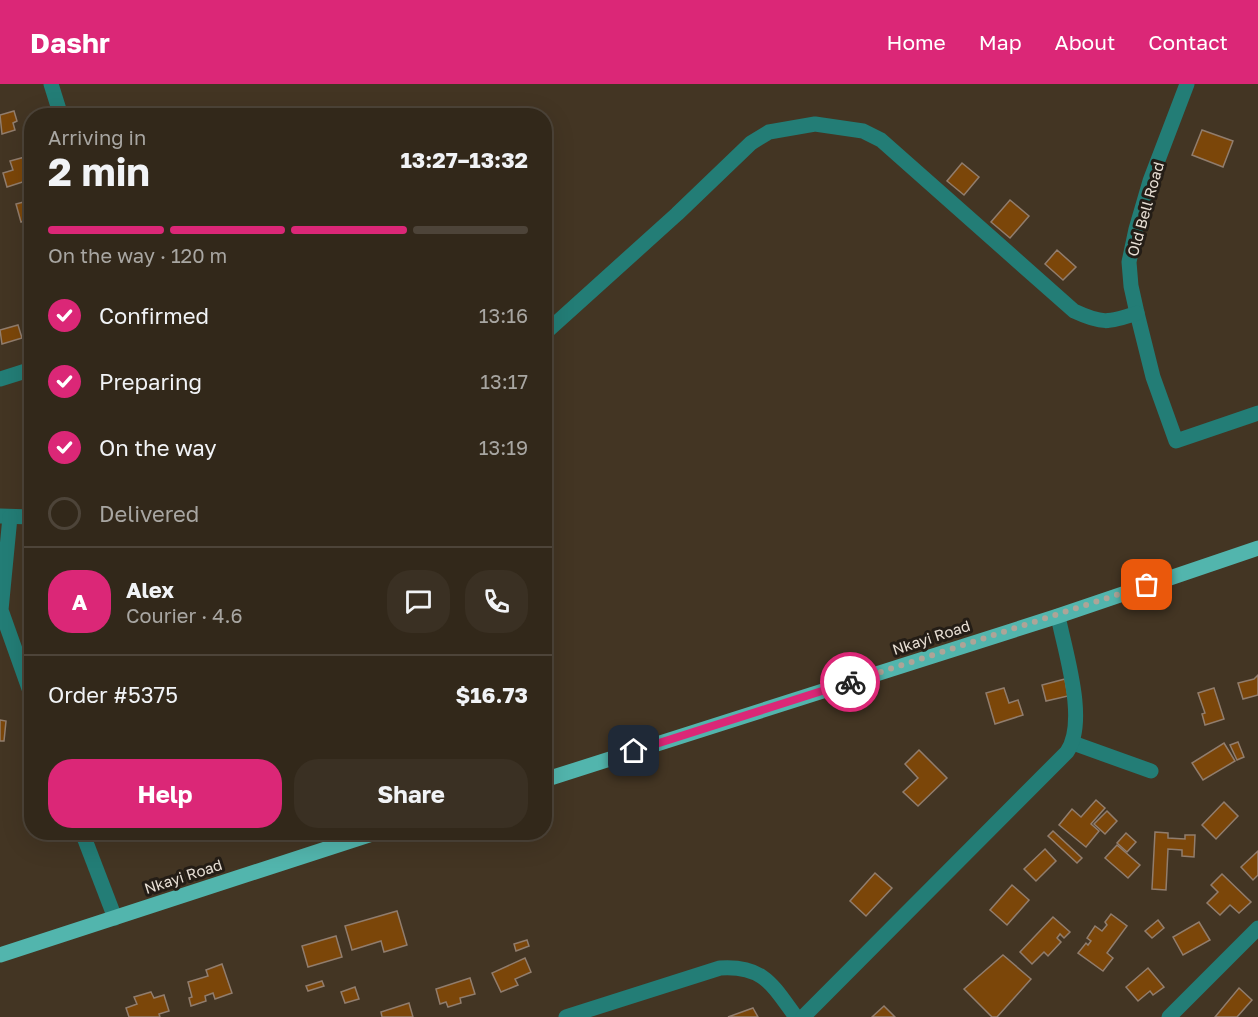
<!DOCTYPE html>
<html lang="en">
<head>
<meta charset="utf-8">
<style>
  :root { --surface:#32281a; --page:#3a3023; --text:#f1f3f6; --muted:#a8a6a2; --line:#4d4439; --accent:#db2777 }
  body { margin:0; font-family:"Golos Text",sans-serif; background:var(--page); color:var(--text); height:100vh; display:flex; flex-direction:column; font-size:22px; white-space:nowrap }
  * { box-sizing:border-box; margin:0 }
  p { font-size:20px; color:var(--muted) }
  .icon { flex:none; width:33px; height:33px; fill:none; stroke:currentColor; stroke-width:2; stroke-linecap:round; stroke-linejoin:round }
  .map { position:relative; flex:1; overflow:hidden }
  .sheet { position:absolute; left:24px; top:24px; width:528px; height:732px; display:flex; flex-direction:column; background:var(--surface); border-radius:24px; box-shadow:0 6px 24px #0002,0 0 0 2px var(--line) }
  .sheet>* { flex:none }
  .pin { position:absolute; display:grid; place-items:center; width:51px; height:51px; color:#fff; margin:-26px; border-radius:12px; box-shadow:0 3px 9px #0006 }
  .courier { position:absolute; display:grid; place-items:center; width:60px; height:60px; margin:-30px; border:4px solid #db2777; border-radius:50%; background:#fff; color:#222; box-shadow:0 2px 8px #0007 }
  .headline em { font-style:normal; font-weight:700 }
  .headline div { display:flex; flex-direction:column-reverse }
  .headline { display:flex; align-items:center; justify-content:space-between; height:102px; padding:0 24px }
  h1 { font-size:39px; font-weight:700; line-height:45px }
  .bar { display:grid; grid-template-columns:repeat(4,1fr); gap:9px 6px; align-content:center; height:72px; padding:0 24px }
  .bar i { height:8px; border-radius:4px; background:var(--line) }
  .bar .active { background:var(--accent) }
  .bar p { grid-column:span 4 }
  .line { display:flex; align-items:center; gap:15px; padding:0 24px; border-top:2px solid var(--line) }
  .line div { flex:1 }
  .round { display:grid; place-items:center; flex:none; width:63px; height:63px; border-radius:24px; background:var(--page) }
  ol { padding:0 24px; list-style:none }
  li { display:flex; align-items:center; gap:18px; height:66px }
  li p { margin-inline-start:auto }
  li .icon { padding:6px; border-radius:50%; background:var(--accent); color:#fff; stroke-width:4 }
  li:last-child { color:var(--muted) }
  li i { width:33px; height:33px; border:3px solid var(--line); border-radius:50% }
  .cta { display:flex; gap:12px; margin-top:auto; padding:12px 24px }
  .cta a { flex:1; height:69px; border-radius:24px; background:var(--accent); color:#fff; font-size:24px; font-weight:700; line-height:69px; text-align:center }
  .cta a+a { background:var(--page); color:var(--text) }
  header { display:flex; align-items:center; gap:36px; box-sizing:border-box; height:84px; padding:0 30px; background:var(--accent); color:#fff }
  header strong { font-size:28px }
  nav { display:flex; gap:33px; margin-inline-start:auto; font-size:21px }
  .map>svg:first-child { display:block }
  .building { fill:#7b4609; stroke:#917d6d; stroke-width:1.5 }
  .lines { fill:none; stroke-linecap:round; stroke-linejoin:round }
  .minor { stroke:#237d76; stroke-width:15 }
  .major { stroke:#52b5ad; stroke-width:15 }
  .done { stroke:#aea497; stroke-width:6; stroke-dasharray:0 10.8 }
  .route { stroke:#db2777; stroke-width:8 }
  .labels { text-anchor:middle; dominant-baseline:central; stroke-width:6; stroke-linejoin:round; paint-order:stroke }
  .street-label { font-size:15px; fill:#e8dfd5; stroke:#241d16 }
</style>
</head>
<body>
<header>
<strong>Dashr</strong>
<nav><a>Home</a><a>Map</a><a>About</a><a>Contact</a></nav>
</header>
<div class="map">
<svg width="1258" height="933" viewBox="0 0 1258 933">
  <rect width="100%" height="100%" fill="#433523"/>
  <g class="building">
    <polygon points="14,27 17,37 13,39 15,46 2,50 0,31"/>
    <polygon points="1202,46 1233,57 1223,83 1192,71"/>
    <polygon points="25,73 32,88 32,95 7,103 3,89 13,86 10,77"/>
    <polygon points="962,79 979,93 964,111 947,97"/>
    <polygon points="31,116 32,135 21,138 16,120"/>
    <polygon points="1010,116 1029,132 1010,154 991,138"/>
    <polygon points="1057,166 1076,183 1063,196 1045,180"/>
    <polygon points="18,241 22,254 2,260 0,246"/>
    <polygon points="1258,591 1258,611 1243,615 1238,599 1254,595"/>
    <polygon points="1065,595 1068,612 1046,617 1042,601"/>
    <polygon points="1004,604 1009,619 1018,616 1023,631 995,640 986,609"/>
    <polygon points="1214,604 1224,635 1205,641 1202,630 1205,629 1198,609"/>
    <polygon points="0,636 6,637 4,657 0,657"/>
    <polygon points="1238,658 1244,673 1237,676 1230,661"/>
    <polygon points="1224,659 1235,677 1203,696 1192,679"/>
    <polygon points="919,666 947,694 918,722 903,708 918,694 905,680"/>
    <polygon points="1096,716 1105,724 1091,740 1099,747 1086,763 1059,741 1072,725 1081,733"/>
    <polygon points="1224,718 1238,732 1216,755 1202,741"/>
    <polygon points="1107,727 1117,737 1105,750 1094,740"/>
    <polygon points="1053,747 1082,774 1077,779 1048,752"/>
    <polygon points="1155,748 1168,749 1168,754 1185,755 1185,751 1195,751 1194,773 1182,772 1182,766 1168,765 1166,806 1152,805"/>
    <polygon points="1126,749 1136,758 1127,768 1117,759"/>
    <polygon points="1117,761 1140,781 1128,794 1105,774"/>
    <polygon points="1045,765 1056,777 1036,797 1024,785"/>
    <polygon points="1258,767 1258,791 1253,796 1241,783"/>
    <polygon points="875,789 892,804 866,832 850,817"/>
    <polygon points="1222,790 1251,818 1239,829 1230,821 1220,831 1207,819 1218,808 1211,801"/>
    <polygon points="1012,801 1029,816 1007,841 990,826"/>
    <polygon points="397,827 407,861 384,868 381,857 352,866 345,842"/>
    <polygon points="1111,830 1127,842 1107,869 1113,874 1103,887 1078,869 1086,859 1088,861 1091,857 1087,854 1095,842 1102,847 1107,841 1105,838"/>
    <polygon points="1053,833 1070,848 1064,854 1060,850 1057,854 1061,858 1048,872 1044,868 1032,880 1020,868"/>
    <polygon points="1158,836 1164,844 1152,854 1145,847"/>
    <polygon points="1199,838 1210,856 1183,871 1173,853"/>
    <polygon points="336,852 342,873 308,883 302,862"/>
    <polygon points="527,856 529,862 516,867 514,860"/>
    <polygon points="1003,871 1031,895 997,933 992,933 964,905"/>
    <polygon points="525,874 531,888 515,895 518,901 501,908 492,889"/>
    <polygon points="222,880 232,909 215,915 213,909 205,912 206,917 191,922 189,914 192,913 188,898 208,892 206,886"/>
    <polygon points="1148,884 1164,903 1153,911 1150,907 1138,917 1126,903"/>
    <polygon points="470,894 475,910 460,914 461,919 448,923 446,918 440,920 436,905"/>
    <polygon points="322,897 324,902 308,907 306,902"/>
    <polygon points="355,903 359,915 345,919 341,908"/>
    <polygon points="1239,904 1252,916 1237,933 1215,933"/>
    <polygon points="151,908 154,914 164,911 169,927 159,930 160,933 129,933 126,924 137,920 134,913"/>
    <polygon points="409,919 413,933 382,933 381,928"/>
    <polygon points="884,922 895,933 872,933"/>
    <polygon points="753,924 758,933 728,933"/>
  </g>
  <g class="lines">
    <g class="minor">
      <polyline points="51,0 61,32"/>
      <polyline points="1187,0 1150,97 1136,145 1129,178 1131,202 1137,229 1153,293 1176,357 1258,329"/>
      <path d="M544,250L677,130L751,59L769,48L815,40L863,47L881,56L1074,227C1102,240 1108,239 1137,229"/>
      <polyline points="0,295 32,285"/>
      <polyline points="0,432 32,433"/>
      <polyline points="10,433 1,526 32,613"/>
      <polyline points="1073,659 1151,687"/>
      <polyline points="82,748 115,834"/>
      <path d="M566,933L720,884C764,881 773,902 796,933"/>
      <path d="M803,933L1067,668C1088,637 1065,568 1058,532"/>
      <polyline points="1169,933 1258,844"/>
    </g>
    <g class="major">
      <polyline points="544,696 1058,532 1258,464"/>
      <polyline points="0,871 378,748"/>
    </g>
  </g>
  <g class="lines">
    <polyline class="done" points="850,598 1147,501"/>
    <polyline class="route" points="634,667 850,598"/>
  </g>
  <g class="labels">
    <g class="street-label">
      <text transform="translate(1145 125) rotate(-74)">Old Bell Road</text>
      <text transform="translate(931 553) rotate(-18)">Nkayi Road</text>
      <text transform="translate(183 792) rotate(-18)">Nkayi Road</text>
    </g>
  </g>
</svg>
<div class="pin" style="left:1147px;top:501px;background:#ea580c"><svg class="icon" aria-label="bag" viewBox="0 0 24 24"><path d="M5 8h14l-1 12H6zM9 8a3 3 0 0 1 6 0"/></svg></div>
<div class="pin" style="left:634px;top:667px;background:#1f2937"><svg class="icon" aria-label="home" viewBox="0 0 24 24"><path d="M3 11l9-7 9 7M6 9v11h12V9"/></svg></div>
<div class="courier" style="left:850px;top:598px"><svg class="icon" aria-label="bike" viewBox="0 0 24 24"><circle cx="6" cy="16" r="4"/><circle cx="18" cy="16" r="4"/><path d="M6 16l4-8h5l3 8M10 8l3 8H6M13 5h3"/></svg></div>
<section class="sheet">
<div class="headline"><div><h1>2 min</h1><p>Arriving in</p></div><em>13:27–13:32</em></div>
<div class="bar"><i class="active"></i><i class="active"></i><i class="active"></i><i></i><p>On the way · 120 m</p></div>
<ol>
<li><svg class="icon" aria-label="check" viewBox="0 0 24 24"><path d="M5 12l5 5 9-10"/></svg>Confirmed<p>13:16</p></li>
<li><svg class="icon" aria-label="check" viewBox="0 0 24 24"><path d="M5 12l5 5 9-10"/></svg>Preparing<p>13:17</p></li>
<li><svg class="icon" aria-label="check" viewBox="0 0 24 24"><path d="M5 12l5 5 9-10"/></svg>On the way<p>13:19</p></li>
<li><i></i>Delivered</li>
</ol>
<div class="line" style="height:108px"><b class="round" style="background:var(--accent);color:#fff">A</b><div><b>Alex</b><p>Courier · 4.6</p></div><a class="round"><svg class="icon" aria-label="chat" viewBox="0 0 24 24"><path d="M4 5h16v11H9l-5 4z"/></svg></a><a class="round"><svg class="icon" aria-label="phone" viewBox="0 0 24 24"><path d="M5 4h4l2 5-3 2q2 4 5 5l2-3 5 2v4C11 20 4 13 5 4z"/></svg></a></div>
<div class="line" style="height:78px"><div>Order #5375</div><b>$16.73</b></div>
<div class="cta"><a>Help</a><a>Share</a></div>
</section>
</div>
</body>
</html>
